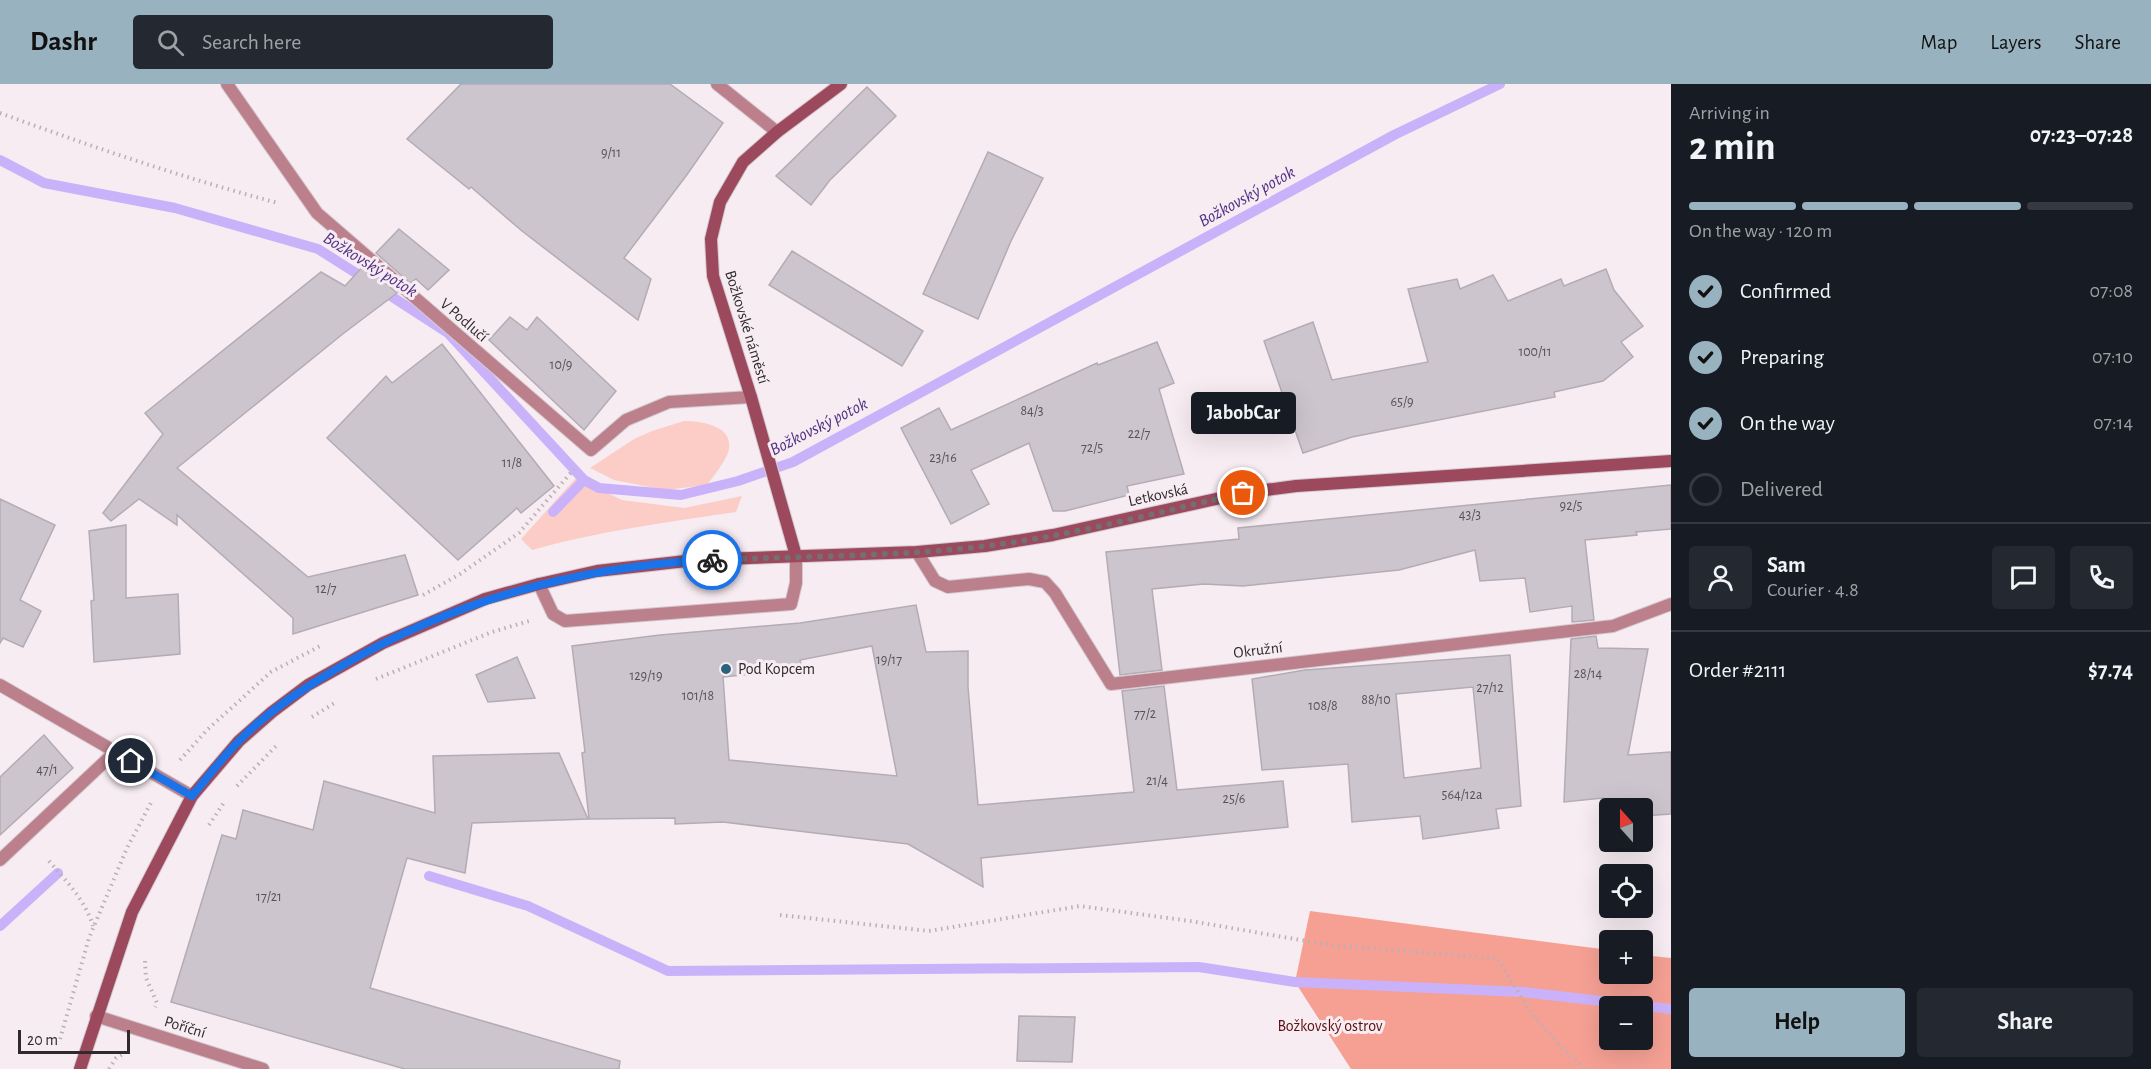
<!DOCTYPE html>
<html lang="en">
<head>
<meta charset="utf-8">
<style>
  :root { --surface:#171b24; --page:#242831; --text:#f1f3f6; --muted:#9ea1a6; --line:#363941; --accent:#98b2c0 }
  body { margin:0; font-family:"Alegreya Sans",sans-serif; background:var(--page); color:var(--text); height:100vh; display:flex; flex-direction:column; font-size:22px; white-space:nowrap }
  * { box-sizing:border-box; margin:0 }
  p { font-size:20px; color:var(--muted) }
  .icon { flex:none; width:33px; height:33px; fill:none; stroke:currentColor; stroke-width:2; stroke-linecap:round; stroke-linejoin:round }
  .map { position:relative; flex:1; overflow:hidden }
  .panel { display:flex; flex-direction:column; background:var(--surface); width:480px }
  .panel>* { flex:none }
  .needle { width:39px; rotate:339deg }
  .tools { position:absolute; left:1599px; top:714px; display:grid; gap:12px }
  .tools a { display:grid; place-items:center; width:54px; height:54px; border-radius:6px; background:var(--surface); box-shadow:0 6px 24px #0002; font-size:30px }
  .scale { position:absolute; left:18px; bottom:15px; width:112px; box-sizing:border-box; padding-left:6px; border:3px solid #2f2b2d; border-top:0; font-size:16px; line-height:21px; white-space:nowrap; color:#2f2b2d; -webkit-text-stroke:4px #f7ecf2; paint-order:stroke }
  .pin { position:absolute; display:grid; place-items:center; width:51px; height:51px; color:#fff; margin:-26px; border:3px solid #fff; border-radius:50%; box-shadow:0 2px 6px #0007 }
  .courier { position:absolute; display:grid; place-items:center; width:60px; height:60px; margin:-30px; border:4px solid #1a73e8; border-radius:50%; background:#fff; color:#222; box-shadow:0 2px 8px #0007 }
  .bubble { position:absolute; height:42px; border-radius:6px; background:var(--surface); box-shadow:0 6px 24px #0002; font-size:20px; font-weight:700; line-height:42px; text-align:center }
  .overview em { font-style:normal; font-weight:700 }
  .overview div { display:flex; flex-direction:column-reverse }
  .overview { display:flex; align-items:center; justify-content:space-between; height:102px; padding:0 18px }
  h1 { font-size:39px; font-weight:700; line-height:45px }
  .bar { display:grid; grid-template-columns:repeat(4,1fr); gap:9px 6px; align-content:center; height:72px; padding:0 18px }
  .bar i { height:8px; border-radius:4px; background:var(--line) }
  .bar .on { background:var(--accent) }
  .bar p { grid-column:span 4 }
  .line { display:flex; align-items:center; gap:15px; padding:0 18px; border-top:2px solid var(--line) }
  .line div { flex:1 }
  .round { display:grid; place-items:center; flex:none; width:63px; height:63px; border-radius:6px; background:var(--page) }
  ol { padding:0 18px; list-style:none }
  li { display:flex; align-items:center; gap:18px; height:66px }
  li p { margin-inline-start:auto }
  li .icon { padding:6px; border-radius:50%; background:var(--accent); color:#111; stroke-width:4 }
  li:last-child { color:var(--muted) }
  li i { width:33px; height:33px; border:3px solid var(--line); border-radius:50% }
  .button { display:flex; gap:12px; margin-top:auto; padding:12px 18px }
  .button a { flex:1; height:69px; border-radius:6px; background:var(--accent); color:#111; font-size:24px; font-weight:700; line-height:69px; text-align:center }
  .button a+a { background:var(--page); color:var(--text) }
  header { display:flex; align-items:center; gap:36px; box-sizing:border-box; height:84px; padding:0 30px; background:var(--accent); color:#111 }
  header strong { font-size:28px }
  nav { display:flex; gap:33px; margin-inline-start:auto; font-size:21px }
  .search { width:420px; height:54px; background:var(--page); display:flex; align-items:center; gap:15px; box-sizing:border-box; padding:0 21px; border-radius:6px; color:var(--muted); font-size:22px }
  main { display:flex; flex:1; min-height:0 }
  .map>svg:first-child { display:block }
  .green { fill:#fbcdc6 }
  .forest { fill:#f6a094; fill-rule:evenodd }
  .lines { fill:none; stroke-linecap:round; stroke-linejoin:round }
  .stream { stroke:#cab2fb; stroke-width:10 }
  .building { fill:#cdc5ce; stroke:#b3acb4; stroke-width:1.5; fill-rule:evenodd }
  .lane-casing { stroke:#d3c9cf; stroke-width:14 }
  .street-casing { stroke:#d3c9cf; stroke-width:14 }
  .secondary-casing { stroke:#d3c9cf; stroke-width:14 }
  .path { stroke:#b9b0b5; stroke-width:4; stroke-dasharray:1.5 4.5; stroke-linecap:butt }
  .lane { stroke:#bb808c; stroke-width:12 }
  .street { stroke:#bb808c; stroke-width:12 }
  .secondary { stroke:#9c495e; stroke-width:12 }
  .done { stroke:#756f72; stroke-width:6; stroke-dasharray:0 10.8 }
  .route { stroke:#1a73e8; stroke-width:8 }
  .poi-dot { fill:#2b637d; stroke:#f7ecf2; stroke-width:2 }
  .labels { text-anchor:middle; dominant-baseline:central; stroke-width:6; stroke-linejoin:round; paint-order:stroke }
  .number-label { font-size:14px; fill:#565255 }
  .street-label { font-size:16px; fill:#2f2b2d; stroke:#f7ecf2 }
  .poi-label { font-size:16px; fill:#2f2b2d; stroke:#f7ecf2; text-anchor:start }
  .park-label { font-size:16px; fill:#590e0b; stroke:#f7ecf2 }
  .water-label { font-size:18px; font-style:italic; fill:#533185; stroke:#f7ecf2 }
</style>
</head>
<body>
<header>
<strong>Dashr</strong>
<div class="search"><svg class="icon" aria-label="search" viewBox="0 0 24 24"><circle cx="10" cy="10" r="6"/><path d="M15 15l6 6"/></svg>Search here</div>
<nav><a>Map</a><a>Layers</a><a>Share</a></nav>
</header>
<main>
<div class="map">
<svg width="1671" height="985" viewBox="0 0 1671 985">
  <rect width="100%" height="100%" fill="#f7ecf2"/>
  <g class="green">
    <path d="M684,337C700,337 733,341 729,365C728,374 713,393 707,401L665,406L614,396L590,384L634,355L652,347Z"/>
    <path d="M576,394L622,416L684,424L742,412L736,428C668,438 599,447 532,466L521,455Z"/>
  </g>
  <path class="forest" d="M1310,827L1609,866L1610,890H1642L1643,871L1671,874V985H1351L1295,898ZM1610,922H1642V956H1610Z"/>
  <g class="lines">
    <g class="stream">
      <polyline points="0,76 44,99 175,124 318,165 367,196"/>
      <polyline points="380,205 448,249 584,396 599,404 681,411 738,397 793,378 1394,51 1500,0"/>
      <polyline points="553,428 584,396"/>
      <polyline points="429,792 528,822 668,887 1199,883 1295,898 1523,908 1671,925"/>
      <polyline points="0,842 58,789"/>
    </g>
  </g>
  <g class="building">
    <polygon points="461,0 670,0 723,39 686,92 624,174 651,195 638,236 522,147 471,103 469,105 407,55"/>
    <polygon points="867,3 896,32 830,96 811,121 776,92"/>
    <polygon points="988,68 1043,94 1011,157 978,235 923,210"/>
    <polygon points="399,145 449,186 428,206 416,195 410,199 376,169"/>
    <polygon points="792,167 923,247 902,282 769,201"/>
    <polygon points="364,181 397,209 344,249 177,384 308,493 405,471 418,511 293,550 293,534 177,431 177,441 139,415 111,437 103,429 163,350 145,329 321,188 345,202"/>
    <polygon points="1606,185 1614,206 1643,242 1621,258 1633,273 1603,297 1554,308 1555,313 1352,353 1303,369 1264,257 1313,238 1332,296 1428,278 1408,205 1457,195 1460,205 1493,191 1508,217 1561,195 1564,202"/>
    <polygon points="510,233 527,246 537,233 616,307 584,346 489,256"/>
    <polygon points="1157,258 1174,299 1159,305 1184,390 1127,402 1129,411 1065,427 1053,427 1029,359 971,386 989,420 951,440 901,344 939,324 951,346 1097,279 1098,281"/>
    <polygon points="442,260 554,402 521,429 517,424 458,476 327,354 386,292 392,299"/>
    <polygon points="1671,401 1671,445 1636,448 1637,451 1585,456 1594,536 1572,538 1572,522 1530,528 1525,494 1480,497 1475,466 1399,486 1243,502 1204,500 1152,505 1162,586 1120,591 1106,468 1239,455 1238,444"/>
    <polygon points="0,415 55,441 20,516 41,527 23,563 3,554 0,559"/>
    <polygon points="126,441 126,514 178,510 180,570 94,578 91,517 94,516 89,447"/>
    <path d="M916,521L926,568L968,567V603L978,721L1134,708L1122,607L1164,602L1177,706L1283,697L1288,743L981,774L983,803L908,760L723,738L675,740V734L589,735L582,669L585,668L572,562L660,551L800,539ZM872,562L897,692L729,676L723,593L802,585L800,576Z"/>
    <polygon points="1596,552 1598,564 1648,565 1628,671 1671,668 1671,730 1642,732 1642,724 1610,724 1610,735 1605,736 1603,714 1564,718 1571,555"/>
    <path d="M1510,571L1521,722L1496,725L1499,744L1423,755L1420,732L1352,738L1348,680L1262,686L1252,595L1305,586ZM1473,603L1481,684L1404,694L1396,610Z"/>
    <polygon points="517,573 535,614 488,618 476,591"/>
    <polygon points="44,651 73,684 0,751 0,693"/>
    <polygon points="559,669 588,735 472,739 465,789 407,774 370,904 620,977 619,985 405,985 171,918 222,751 236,755 243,726 313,746 324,697 435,729 433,672"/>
    <polygon points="1019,932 1075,933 1072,978 1017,977"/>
  </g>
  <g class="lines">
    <defs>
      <g id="lane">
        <polyline points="539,500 553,530 565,537 791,520 796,499 796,472"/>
        <polyline points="0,776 115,668"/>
      </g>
      <g id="street">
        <polyline points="227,0 317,129 591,366 626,336 669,318 751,313"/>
        <polyline points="717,0 777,48"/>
        <polyline points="917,468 935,497 948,503 1029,495 1045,498 1055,509 1111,600 1613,542 1671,520"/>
        <polyline points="0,601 192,712"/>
        <polyline points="96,932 263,985"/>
      </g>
      <g id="secondary">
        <polyline points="796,472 751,313 713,192 711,155 720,118 743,78 777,48 841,0"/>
        <polyline points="80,985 132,828 192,712 239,657 272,628 308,601 383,559 485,515 539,500 597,487 695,476 917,468 985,462 1053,451 1243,409 1296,402 1671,377"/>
      </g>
    </defs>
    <use href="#lane" class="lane-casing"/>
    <use href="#street" class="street-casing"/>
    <use href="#secondary" class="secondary-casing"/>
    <g class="path">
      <path d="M0,29C92,63 184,94 278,119"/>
      <polyline points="423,511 460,490 519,449 574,385"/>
      <polyline points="376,595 492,548 529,537"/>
      <polyline points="312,633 336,618"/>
      <polyline points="180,676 207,646 271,588 322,561"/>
      <polyline points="237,702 278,660"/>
      <polyline points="209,741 225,717"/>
      <path d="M49,777C67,798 85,816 93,842"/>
      <polyline points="780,831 929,847 1080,822 1190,837 1336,862 1497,874 1532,930 1563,965 1585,985"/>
      <polyline points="145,877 146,894 157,919 155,923"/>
      <polyline points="60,955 89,854 127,764 152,717"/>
      <polyline points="109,985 116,974 126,968"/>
    </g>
    <use href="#lane" class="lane"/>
    <use href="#street" class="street"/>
    <use href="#secondary" class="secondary"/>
  </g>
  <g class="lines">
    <path class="done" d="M712,476C802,472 895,473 985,462C1072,452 1158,428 1243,409"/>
    <path class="route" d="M131,677L192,712C207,694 222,674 239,657C269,626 307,602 345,580C458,515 581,482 712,476"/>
  </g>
  <circle class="poi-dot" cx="726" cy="585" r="6"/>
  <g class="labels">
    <g class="number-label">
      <text x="611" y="69">9/11</text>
      <text x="1535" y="268">100/11</text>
      <text x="561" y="281">10/9</text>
      <text x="1402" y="318">65/9</text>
      <text x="1032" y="327">84/3</text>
      <text x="1139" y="350">22/7</text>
      <text x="1092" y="364">72/5</text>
      <text x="943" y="374">23/16</text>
      <text x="512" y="379">11/8</text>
      <text x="1571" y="422">92/5</text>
      <text x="1470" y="431">43/3</text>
      <text x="326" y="505">12/7</text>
      <text x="889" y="576">19/17</text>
      <text x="1588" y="590">28/14</text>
      <text x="646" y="592">129/19</text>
      <text x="1490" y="604">27/12</text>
      <text x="698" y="612">101/18</text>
      <text x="1376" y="616">88/10</text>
      <text x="1323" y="622">108/8</text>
      <text x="1145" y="630">77/2</text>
      <text x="47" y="686">47/1</text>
      <text x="1157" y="697">21/4</text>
      <text x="1462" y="711">564/12a</text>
      <text x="1234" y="715">25/6</text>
      <text x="269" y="813">17/21</text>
    </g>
    <g class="street-label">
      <text transform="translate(464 236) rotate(41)">V Podlučí</text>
      <text transform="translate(747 243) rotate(73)">Božkovské náměstí</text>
      <text transform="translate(1158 411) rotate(-12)">Letkovská</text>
      <text transform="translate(1258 566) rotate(-7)">Okružní</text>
      <text transform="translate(185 943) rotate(17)">Poříční</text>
    </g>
    <g class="poi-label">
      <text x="738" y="585">Pod Kopcem</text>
    </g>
    <g class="park-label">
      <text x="1330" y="942">Božkovský ostrov</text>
    </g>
    <g class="water-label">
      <text transform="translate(1247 113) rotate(-29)">Božkovský potok</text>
      <text transform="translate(370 181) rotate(32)">Božkovský potok</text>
      <text transform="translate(819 343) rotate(-27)">Božkovský potok</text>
    </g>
  </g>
</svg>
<div class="tools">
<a><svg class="needle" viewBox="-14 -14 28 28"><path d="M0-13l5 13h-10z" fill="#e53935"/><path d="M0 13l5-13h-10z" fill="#9ea1a6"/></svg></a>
<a><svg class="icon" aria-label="locate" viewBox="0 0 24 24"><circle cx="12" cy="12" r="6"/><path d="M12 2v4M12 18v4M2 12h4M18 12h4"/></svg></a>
<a>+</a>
<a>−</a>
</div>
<div class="scale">20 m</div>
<div class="pin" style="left:1243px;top:409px;background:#ea580c"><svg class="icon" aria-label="bag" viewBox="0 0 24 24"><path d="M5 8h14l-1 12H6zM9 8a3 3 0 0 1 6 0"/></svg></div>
<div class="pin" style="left:131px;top:677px;background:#1f2937"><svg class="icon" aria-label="home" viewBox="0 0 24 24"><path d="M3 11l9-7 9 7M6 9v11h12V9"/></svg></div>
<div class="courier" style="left:712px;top:476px"><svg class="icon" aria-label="bike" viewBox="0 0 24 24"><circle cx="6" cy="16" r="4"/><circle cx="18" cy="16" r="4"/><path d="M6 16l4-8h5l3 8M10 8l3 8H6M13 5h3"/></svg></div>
<div class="bubble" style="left:1191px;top:308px;width:105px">JabobCar</div>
</div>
<section class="panel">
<div class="overview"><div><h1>2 min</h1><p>Arriving in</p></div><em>07:23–07:28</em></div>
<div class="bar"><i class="on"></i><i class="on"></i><i class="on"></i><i></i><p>On the way · 120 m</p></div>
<ol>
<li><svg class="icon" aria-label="check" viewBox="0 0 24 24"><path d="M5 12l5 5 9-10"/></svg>Confirmed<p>07:08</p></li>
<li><svg class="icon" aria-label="check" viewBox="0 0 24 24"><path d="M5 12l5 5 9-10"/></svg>Preparing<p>07:10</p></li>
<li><svg class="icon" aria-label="check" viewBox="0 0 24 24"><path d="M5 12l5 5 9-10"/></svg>On the way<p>07:14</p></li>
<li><i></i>Delivered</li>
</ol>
<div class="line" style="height:108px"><a class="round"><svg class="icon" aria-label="person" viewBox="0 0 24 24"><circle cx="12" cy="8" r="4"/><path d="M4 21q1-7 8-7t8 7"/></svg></a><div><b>Sam</b><p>Courier · 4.8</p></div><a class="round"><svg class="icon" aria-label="chat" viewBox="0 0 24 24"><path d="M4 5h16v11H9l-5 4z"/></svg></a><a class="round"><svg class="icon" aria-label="phone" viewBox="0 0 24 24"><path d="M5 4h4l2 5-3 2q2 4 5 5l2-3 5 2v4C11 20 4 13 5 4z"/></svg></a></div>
<div class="line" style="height:78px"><div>Order #2111</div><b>$7.74</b></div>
<div class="button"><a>Help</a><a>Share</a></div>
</section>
</main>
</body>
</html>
